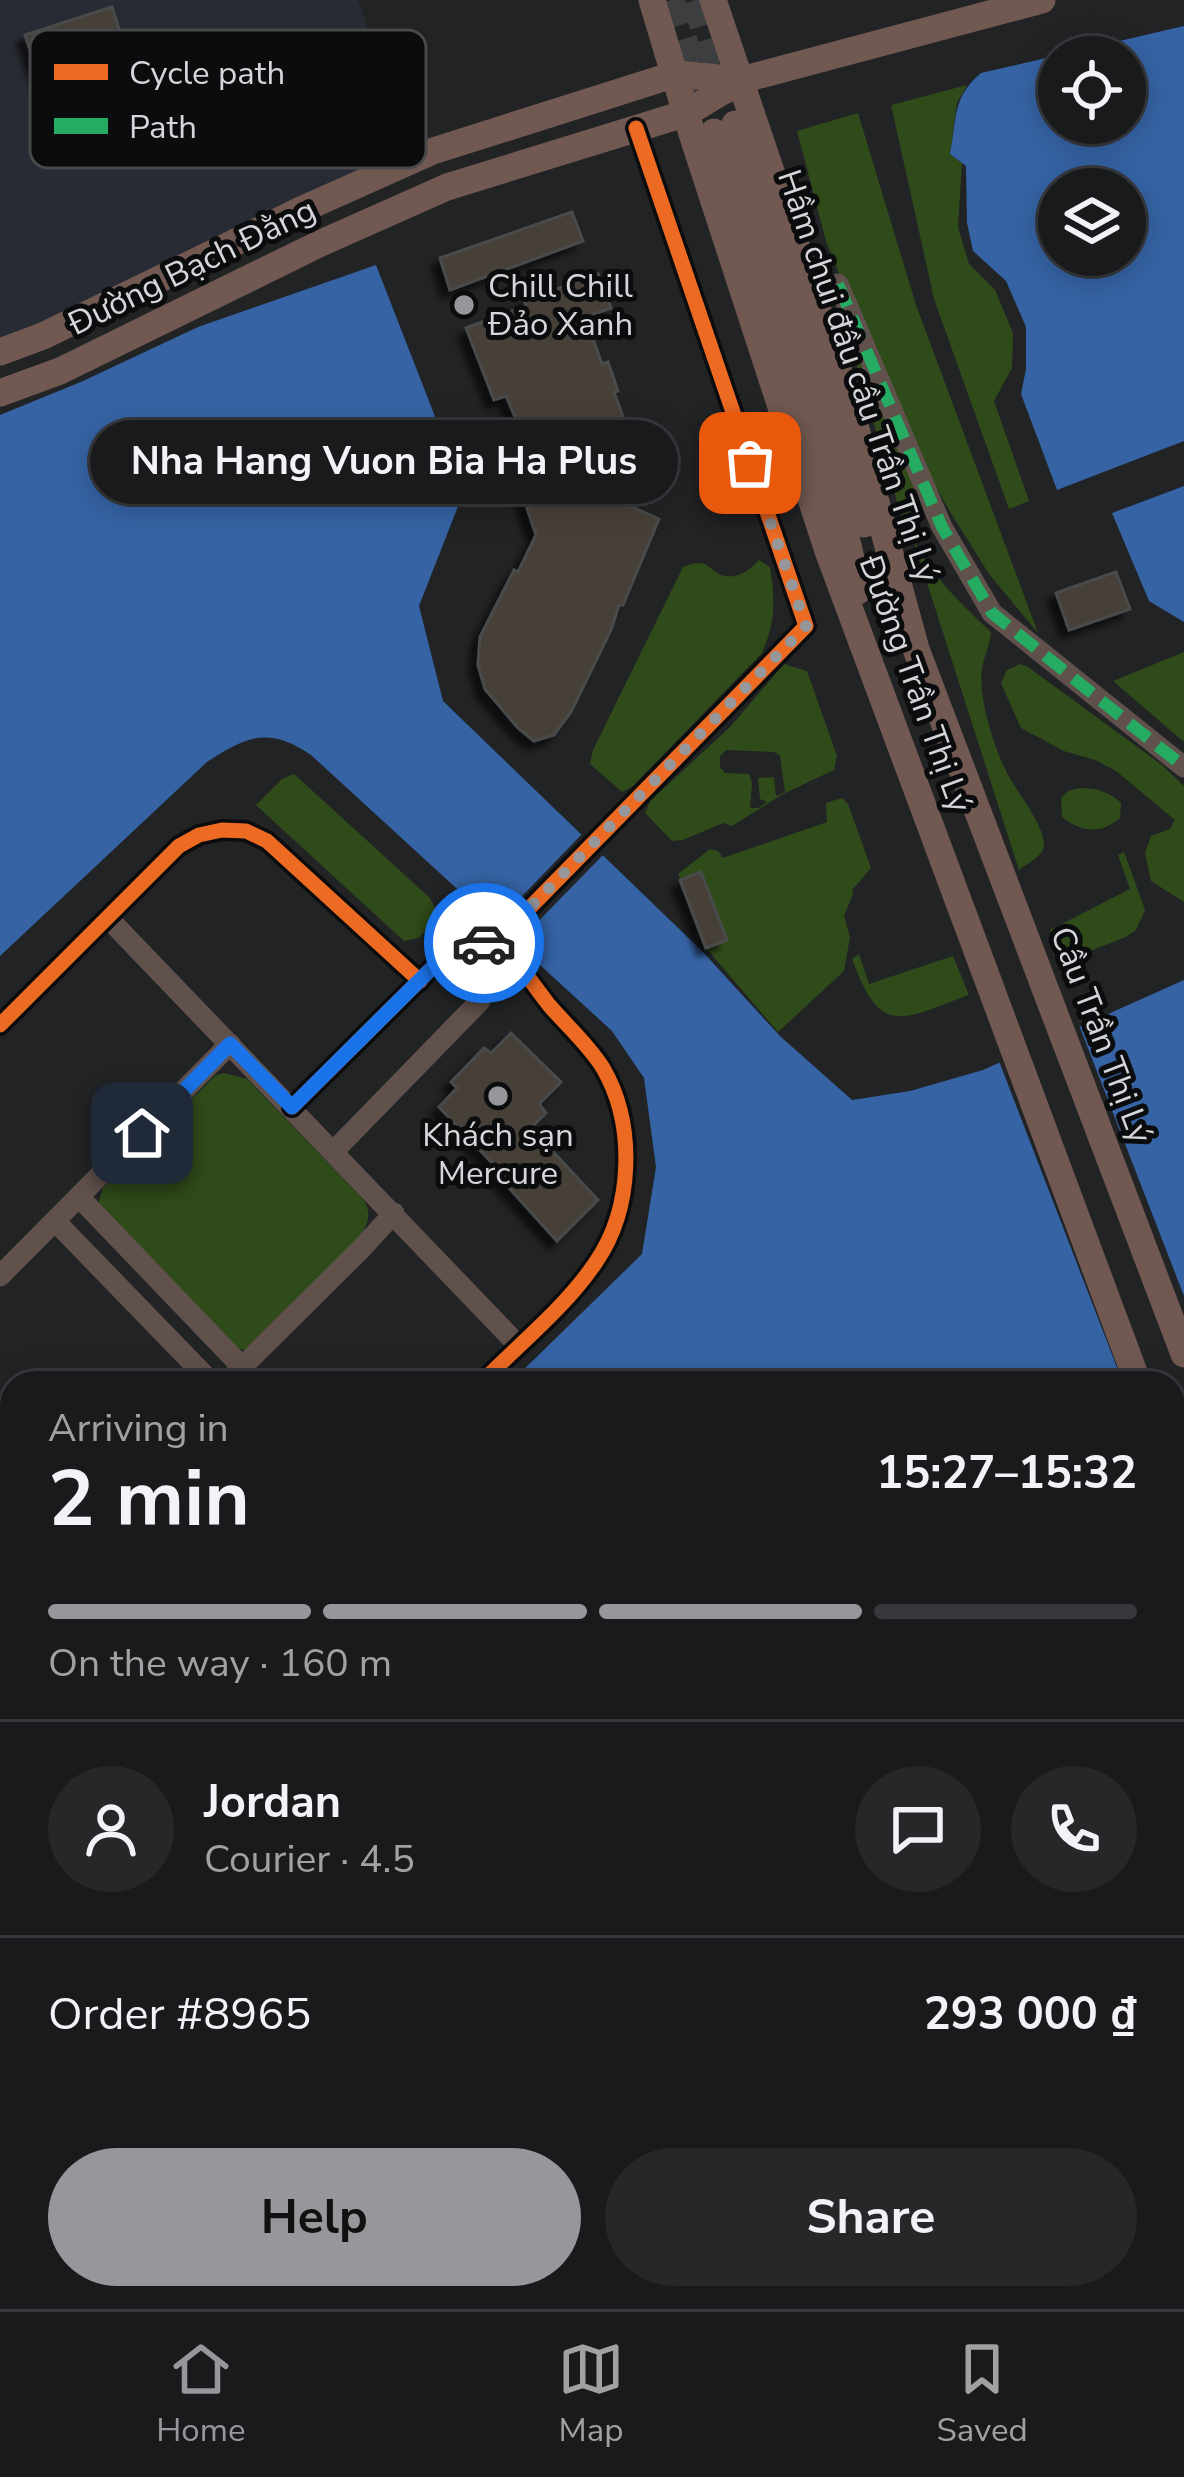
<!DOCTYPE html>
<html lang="en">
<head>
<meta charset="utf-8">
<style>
  :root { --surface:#191a1c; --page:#262729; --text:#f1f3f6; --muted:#9fa1a3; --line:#37383b; --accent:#96979a }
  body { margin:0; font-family:"Nunito Sans",sans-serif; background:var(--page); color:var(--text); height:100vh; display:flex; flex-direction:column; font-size:45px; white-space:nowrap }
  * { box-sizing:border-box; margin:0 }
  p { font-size:39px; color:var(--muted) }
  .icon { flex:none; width:66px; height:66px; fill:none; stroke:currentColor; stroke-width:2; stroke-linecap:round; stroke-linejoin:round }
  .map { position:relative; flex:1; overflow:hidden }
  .details { position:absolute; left:0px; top:1371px; width:1185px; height:939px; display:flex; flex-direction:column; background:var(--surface); border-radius:36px 36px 0 0; box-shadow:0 6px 30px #0003,0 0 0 3px var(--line) }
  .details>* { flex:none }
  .controls { position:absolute; left:1038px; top:36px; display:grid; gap:24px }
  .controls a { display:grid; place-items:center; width:108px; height:108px; border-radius:50%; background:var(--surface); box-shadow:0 6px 30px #0003,0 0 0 3px var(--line); font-size:60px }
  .pin { position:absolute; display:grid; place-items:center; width:102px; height:102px; color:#fff; margin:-51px; border-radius:24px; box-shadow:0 6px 18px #0006 }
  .courier { position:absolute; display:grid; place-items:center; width:120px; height:120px; margin:-60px; border:9px solid #1a73e8; border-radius:50%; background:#fff; color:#222; box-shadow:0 3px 15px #0007 }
  .bubble { position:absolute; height:84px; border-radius:42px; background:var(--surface); box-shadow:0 6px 30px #0003,0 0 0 3px var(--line); font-size:39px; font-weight:700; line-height:84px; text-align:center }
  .headline em { font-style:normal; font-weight:700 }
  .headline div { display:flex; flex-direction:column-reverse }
  .headline { display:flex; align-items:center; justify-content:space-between; height:204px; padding:0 48px }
  h1 { font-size:78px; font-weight:700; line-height:90px }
  .bar { display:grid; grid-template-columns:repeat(4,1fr); gap:18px 12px; align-content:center; height:144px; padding:0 48px }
  .bar i { height:15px; border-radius:9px; background:var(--line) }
  .bar .selected { background:var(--accent) }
  .bar p { grid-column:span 4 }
  .line { display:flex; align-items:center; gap:30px; padding:0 48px; border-top:3px solid var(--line) }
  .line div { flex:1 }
  .round { display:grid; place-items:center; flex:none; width:126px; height:126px; border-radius:63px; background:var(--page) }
  .cta { display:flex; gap:24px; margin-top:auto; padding:24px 48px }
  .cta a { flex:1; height:138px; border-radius:72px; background:var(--accent); color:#111; font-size:48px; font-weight:700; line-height:138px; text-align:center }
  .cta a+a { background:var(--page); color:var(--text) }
  .tab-bar { display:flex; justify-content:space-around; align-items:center; height:168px; border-top:3px solid var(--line); background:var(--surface); font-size:33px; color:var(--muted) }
  .tab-bar a { display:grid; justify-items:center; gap:6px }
  .tab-bar .selected { color:var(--accent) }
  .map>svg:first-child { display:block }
  .built { fill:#282b33 }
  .green { fill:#304b1a; fill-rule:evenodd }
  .water { fill:#3563a4; fill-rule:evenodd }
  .pier { fill:#212325 }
  .building { fill:#463f38; stroke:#4a4b4b; stroke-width:3; filter:url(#shadow) }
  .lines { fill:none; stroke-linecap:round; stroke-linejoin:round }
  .major-tunnel { stroke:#3c3e40; stroke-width:27; stroke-dasharray:27 14; stroke-linecap:butt }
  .minor { stroke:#61514d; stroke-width:21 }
  .major { stroke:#715952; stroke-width:27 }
  .quiet { stroke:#26ab63; stroke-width:12; stroke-dasharray:24 12; stroke-linecap:butt }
  .cycleway-casing { stroke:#0b0c0d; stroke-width:22 }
  .cycleway { stroke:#ed6a23; stroke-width:15 }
  .done { stroke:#96979a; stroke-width:12; stroke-dasharray:0 21.6 }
  .route { stroke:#1a73e8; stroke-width:15 }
  .poi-dot { fill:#96979a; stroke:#0b0c0d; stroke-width:4.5 }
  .labels { text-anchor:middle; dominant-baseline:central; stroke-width:10; stroke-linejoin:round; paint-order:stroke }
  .street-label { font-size:33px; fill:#d5d6d9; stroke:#0b0c0d }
  .poi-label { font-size:33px; fill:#d5d6d9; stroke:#0b0c0d; text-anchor:start }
  .key { fill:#0b0c0d; stroke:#48494a; stroke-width:3 }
  .key-label { font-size:33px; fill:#d5d6d9 }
</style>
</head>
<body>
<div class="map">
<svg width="1184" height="2309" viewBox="0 0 1184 2309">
  <defs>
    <filter id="shadow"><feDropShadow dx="-8" dy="8" stdDeviation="3" flood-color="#0009"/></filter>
  </defs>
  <rect width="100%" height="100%" fill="#212325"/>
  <polygon class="built" points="0,0 358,0 414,163 0,354"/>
  <g class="green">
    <polygon points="967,85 957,103 950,154 962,163 958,227 969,264 995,290 1013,333 1012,368 994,401 1029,501 1009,509 934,299 891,105"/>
    <polygon points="858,113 916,305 1038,633 989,574 949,510 916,450 868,346 826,241 797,131"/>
    <path d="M841,313C863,360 938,486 911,534L907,535Z"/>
    <path d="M913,539C932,576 961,604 991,632C990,645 984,656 982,669C978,696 993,744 1005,769C1014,789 1043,822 1044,844C1044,856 1028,863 1019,870Z"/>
    <path d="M759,560L770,567C775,602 776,620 762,653L633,786L622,792L590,764L593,750L683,567C688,565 698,562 704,564C710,566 715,573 721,575C737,580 749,571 759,560Z"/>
    <polygon points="1184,652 1184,742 1113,681"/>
    <path d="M784,664L807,671L837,756L834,770L783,794L732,826L723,823L683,840L672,841L645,813L650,801L730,727ZM726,750L774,752L780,756L785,792L776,796L774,777L758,778L760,799L767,802L758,808H750L752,783L749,774L725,773L720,767V756Z"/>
    <polygon points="1020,664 1028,667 1162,765 1184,786 1184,902 1151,881 1145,853 1151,836 1170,829 1175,820 1116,771 1095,760 1064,751 1021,728 1001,683 1007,670"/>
    <polygon points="294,774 430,898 438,914 419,938 404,941 256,805 282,779"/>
    <path d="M1079,788C1096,788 1108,791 1121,803L1120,818C1101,834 1082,833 1062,817L1061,798L1068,791Z"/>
    <polygon points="842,798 848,804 871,868 852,890 853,894 844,916 850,937 844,971 778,1032 706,948 678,874 710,849 718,851 723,858 827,822 826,803"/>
    <polygon points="1124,852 1145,910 1136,930 1126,937 1064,961 1050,930 1130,889 1118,855"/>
    <path d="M859,954L869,984L953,956L969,995C902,1019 881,1039 852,959Z"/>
    <path d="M224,1073L247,1079L364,1200C371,1213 369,1222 361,1235L247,1350L223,1347L96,1210L103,1188L216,1075Z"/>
  </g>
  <g class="water">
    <path d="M1184,26V441L1057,490L1021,394L1026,369V327L1006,281L973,251L967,223L966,166L950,154C957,119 952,97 981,73ZM1125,57V123H1059V57ZM1125,189V255H1059V189Z"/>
    <path d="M376,265L464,491L419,606L443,701L701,950L780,1036L852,1100L910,1091L983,1070L1184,980V2309H264L274,2298H1173V1383H510L642,1254L656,1167L644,1078L612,1031L311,755C269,726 247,736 207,762L0,956V415L83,381L198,327Z"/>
    <polygon points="1184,486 1184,622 1149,601 1112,513"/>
    <polygon points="0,1619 12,1619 12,1829 0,1827"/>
  </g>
  <g class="pier">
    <polygon points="582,834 603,855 519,941 498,921"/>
    <polygon points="1077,1020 1184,1296 1184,1544 1173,1515 1173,1383 1123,1383 997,1056"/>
  </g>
  <g class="building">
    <polygon points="112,7 135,79 49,107 25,35"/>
    <polygon points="572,212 583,241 450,290 440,258"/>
    <polygon points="598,274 611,308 585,317 602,364 608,362 618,391 614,392 626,425 640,459 644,457 655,489 621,502 659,519 623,605 619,605 611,630 571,712 554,735 534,741 518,728 485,689 478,665 480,637 514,570 518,572 536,535 513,466 533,459 506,396 494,400 466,328 526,306 524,301"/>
    <polygon points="1116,572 1130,609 1069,630 1056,593"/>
    <polygon points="701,872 727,940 706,948 680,880"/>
    <polygon points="511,1033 561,1082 539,1104 546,1113 531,1128 598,1200 557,1241 491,1168 494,1165 439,1107 457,1088 451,1082 484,1048 491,1053"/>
  </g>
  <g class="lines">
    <g class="major-tunnel">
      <polyline points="671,0 701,93"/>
      <polyline points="695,0 735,124"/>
    </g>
    <g class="minor">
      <polyline points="838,284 942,527 992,613 1184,767"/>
      <polyline points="107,917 518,1345"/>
      <polyline points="0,1025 179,846 199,835 222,830 246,831 267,841 420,981"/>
      <polyline points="292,1107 440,960 499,938 507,931 806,626 636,128"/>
      <polyline points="334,1151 480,1001 499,938"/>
      <polyline points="79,1197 242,1367"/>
      <polyline points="55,1221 212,1383"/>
      <polyline points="0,1276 230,1044"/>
      <polyline points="226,1383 362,1248 394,1213"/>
      <path d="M481,1383C519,1344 565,1308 596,1262C633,1208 636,1125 603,1068C588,1044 567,1026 549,1005C532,983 516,960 499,938"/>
      <polyline points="0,1466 12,1478"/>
      <polyline points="0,1601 12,1603"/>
      <polyline points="0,2247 12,2226"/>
      <polyline points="153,2309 155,2298"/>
    </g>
    <g class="major">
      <polyline points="652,0 694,140 828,551 1138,1383"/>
      <polyline points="713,0 847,396 916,649 1184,1354"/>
      <polyline points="735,124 864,524"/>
      <polyline points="714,132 848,545 858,591"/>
      <polyline points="0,352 43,336 303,209 433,151 676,74 741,80"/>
      <polyline points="0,393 60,371 321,243 447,187 687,113 741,80 1042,0"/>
      <polyline points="1173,1476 1184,1505"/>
    </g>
    <polyline class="quiet" points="838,284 942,527 992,613 1184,767"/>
    <defs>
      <g id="cycleway">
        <polyline points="0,1025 179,846 199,835 222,830 246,831 267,841 420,981"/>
        <polyline points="292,1107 440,960 499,938 507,931 806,626 636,128"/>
        <path d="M481,1383C519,1344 565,1308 596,1262C633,1208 636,1125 603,1068C588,1044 567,1026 549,1005C532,983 516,960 499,938"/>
      </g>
    </defs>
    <use href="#cycleway" class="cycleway-casing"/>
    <use href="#cycleway" class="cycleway"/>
  </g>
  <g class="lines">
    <polyline class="done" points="484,943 499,938 507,931 806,626 750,463"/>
    <polyline class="route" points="142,1133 230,1044 292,1107 440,960 484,943"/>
  </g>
  <g class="poi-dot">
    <circle cx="464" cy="305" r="12"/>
    <circle cx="498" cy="1096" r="12"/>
  </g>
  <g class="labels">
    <g class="street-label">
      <text transform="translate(192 267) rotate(-26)">Đường Bạch Đằng</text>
      <text transform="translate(858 376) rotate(71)">Hầm chui đầu cầu Trần Thị Lý</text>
      <text transform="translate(915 684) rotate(70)">Đường Trần Thị Lý</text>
      <text transform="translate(1101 1035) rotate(69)">Cầu Trần Thị Lý</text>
    </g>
    <g class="poi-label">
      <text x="488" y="286">Chill Chill<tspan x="488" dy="38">Đảo Xanh</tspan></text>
      <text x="498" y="1135" text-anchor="middle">Khách sạn<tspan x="498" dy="38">Mercure</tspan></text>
    </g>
  </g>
  <rect x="30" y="30" width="396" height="138" rx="18" class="key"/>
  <rect x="54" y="64" width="54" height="16" fill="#ed6a23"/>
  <rect x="54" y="118" width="54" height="16" fill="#26ab63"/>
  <g class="key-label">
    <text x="129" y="84">Cycle path</text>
    <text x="129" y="138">Path</text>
  </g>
</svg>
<div class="controls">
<a><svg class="icon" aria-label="locate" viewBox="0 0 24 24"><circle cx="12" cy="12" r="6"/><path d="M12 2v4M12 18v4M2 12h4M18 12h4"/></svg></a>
<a><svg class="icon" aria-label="layers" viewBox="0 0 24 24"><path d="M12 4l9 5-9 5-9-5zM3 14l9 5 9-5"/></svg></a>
</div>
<div class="pin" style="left:750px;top:463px;background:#ea580c"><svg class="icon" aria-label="bag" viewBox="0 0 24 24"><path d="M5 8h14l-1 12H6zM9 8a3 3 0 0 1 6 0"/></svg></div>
<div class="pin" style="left:142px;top:1133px;background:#1f2937"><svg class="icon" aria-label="home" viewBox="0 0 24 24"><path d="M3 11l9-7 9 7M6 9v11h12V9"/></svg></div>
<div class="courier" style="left:484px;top:943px"><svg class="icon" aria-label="car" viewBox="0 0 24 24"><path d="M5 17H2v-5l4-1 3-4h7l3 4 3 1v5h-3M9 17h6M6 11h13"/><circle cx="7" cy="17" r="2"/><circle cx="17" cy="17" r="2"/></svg></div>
<div class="bubble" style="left:90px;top:420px;width:588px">Nha Hang Vuon Bia Ha Plus</div>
<section class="details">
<div class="headline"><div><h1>2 min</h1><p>Arriving in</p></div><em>15:27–15:32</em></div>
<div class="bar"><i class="selected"></i><i class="selected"></i><i class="selected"></i><i></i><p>On the way · 160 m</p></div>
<div class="line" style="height:216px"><a class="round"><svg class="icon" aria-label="person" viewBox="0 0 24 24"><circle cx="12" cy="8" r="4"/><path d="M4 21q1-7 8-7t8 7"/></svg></a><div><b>Jordan</b><p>Courier · 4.5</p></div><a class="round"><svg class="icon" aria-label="chat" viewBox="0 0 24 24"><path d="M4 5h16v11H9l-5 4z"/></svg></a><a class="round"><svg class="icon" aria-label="phone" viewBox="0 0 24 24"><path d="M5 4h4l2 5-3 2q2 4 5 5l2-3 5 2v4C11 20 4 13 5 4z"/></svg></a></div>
<div class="line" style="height:156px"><div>Order #8965</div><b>293 000 ₫</b></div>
<div class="cta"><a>Help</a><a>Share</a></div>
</section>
</div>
<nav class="tab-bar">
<a class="selected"><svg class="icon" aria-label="home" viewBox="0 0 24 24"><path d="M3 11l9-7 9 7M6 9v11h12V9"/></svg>Home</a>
<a><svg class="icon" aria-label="map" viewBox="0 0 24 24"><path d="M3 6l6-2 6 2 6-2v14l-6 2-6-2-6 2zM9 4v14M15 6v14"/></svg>Map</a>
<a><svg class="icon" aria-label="saved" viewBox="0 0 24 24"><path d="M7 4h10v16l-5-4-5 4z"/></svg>Saved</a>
</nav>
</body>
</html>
